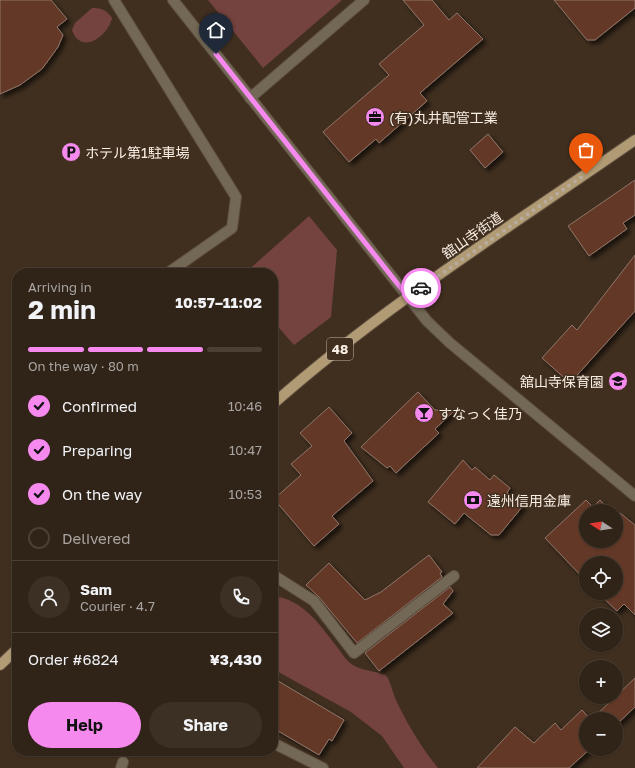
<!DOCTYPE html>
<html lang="en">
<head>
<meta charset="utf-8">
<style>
  :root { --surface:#302317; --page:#3c2f24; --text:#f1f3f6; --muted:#a8a4a1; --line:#4b4036; --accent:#f689ee }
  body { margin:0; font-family:"Golos Text","Noto Sans JP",sans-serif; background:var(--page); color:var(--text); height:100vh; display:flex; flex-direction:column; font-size:15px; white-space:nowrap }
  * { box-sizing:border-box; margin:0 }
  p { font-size:13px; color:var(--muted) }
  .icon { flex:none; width:22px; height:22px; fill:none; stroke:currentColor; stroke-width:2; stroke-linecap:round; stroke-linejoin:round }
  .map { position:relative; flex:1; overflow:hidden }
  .drawer { position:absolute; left:12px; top:268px; width:266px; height:488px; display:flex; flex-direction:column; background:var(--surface); border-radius:16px; box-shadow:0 1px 3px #0004,0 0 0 1px var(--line) }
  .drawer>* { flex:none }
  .needle { width:26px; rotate:282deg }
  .buttons { position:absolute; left:579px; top:504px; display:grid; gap:8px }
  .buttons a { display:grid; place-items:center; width:44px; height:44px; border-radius:50%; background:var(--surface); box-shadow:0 1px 3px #0004,0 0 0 1px var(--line); font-size:20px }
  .pin { position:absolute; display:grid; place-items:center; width:34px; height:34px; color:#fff; margin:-41px -17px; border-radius:50% 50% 50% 0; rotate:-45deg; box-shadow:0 0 4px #0007 }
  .pin .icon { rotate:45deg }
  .courier { position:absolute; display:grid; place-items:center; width:40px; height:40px; margin:-20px; border:3px solid #f689ee; border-radius:50%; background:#fff; color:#222; box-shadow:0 1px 5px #0007 }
  .head em { font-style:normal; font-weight:700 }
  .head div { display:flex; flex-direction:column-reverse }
  .head { display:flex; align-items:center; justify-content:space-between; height:68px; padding:0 16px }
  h1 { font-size:26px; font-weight:700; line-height:30px }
  .bar { display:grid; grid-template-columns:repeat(4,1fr); gap:6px 4px; align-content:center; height:48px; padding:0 16px }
  .bar i { height:5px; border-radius:3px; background:var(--line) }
  .bar .on { background:var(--accent) }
  .bar p { grid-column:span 4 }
  .line { display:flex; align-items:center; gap:10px; padding:0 16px; border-top:1px solid var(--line) }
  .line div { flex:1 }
  .round { display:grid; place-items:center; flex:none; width:42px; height:42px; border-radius:21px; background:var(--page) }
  ol { padding:0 16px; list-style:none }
  li { display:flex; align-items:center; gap:12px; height:44px }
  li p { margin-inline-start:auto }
  li .icon { padding:4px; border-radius:50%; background:var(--accent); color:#111; stroke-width:4 }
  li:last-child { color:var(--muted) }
  li i { width:22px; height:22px; border:2px solid var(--line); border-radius:50% }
  .action { display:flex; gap:8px; margin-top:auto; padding:8px 16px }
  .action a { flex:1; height:46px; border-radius:24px; background:var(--accent); color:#111; font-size:16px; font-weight:700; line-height:46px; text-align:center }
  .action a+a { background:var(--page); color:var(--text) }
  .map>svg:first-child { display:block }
  .green { fill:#75433f }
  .building { fill:#643925; stroke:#8f756a; filter:url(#shadow) }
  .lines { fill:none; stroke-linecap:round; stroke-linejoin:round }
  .minor-casing { stroke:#5e4e3f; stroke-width:12 }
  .major-casing { stroke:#5e4e3f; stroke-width:12 }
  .minor { stroke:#726855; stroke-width:10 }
  .major { stroke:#b19b74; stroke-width:10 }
  .done { stroke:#b8ab9f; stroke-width:4; stroke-dasharray:0 7.2 }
  .route { stroke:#f689ee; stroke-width:5 }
  .labels { text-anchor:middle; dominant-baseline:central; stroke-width:3; stroke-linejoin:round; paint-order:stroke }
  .shield { fill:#402f1f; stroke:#c2b5a9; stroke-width:1 }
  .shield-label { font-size:13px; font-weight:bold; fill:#f9eee4 }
  .poi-label { font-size:14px; fill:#f9eee4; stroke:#402f1f; text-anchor:start }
  .street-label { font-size:14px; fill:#f9eee4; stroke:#402f1f }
</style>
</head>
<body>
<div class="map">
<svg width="635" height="768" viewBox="0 0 635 768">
  <defs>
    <filter id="shadow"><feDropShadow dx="3.5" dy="3.5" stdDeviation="2" flood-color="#0009"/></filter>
  </defs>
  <rect width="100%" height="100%" fill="#402f1f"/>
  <g class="green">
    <polygon points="208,0 342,0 263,68"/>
    <path d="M92,8C102,8 106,10 112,18C108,36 81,56 72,30L75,23Z"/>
    <polygon points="309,216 337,250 331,317 294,345 273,321 273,273 245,273"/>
    <path d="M273,596C303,599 320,625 337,647C342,653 346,661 353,665C363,671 375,671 386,675C391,683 392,690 395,698C405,720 422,749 438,768H404L382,736L351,712L273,669Z"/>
  </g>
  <g class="building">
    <polygon points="0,0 51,0 67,19 57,27 63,35 58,47 42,69 20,85 0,94"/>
    <polygon points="403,0 432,0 449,20 457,13 483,39 420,93 427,101 379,143 376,139 349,162 323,132 389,75 379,64 424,25"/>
    <polygon points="554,0 635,0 635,8 595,40 587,40"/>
    <polygon points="488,134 503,152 485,168 470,150"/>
    <polygon points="635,180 635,215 623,223 627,229 589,256 568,226"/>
    <polygon points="635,255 635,311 570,383 542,358 572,325 577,330"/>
    <polygon points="418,392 435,410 454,411 435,429 439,433 396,473 390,466 387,468 361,447"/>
    <polygon points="329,407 352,433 344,441 373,481 332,516 339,524 314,546 274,499 301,475 291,464 312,446 300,433"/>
    <polygon points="463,460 472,470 475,467 490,480 494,475 510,488 507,493 523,506 499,535 491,535 464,513 455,524 428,502"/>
    <polygon points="586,500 593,507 600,500 610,511 586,511 586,541 616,541 616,518 620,513 635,525 635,615 624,604 617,611 598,593 616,593 616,563 586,563 586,581 545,538"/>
    <polygon points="429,555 442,572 440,573 442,577 357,643 319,597 306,585 329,563 365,600 381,592"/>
    <polygon points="450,587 453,591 443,604 453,613 379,671 365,653"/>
    <polygon points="273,678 344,720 332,741 329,739 319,755 273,728"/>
    <polygon points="635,678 635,707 616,725 616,719 592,719"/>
    <polygon points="582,710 590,719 586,719 586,749 590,749 569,768 477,768 515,727 534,743 555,723 561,730"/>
  </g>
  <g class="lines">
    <defs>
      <g id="minor">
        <polyline points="114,0 236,197 232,228 168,273"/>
        <polyline points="173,0 427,321 450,343 635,496"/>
        <polyline points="250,98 364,0"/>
        <polyline points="273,575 314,601 354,653 454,576"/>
        <polyline points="273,743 323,768"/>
        <polyline points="121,768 123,762"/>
      </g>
      <g id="major">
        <path d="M273,404C385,305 513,225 635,140"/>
        <polyline points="0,665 17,649"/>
      </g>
    </defs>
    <use href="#minor" class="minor-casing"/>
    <use href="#major" class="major-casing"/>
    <use href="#minor" class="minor"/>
    <use href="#major" class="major"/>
  </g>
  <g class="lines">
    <polyline class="done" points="421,288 586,174"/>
    <polyline class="route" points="216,54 408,297 421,288"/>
  </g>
  <defs>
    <symbol id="office-disc" viewBox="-11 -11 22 22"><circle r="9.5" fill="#f689ee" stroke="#402f1f"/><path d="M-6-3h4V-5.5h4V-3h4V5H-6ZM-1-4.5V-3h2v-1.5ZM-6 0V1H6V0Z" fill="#111"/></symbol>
    <symbol id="parking-disc" viewBox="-11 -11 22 22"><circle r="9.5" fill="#f689ee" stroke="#402f1f"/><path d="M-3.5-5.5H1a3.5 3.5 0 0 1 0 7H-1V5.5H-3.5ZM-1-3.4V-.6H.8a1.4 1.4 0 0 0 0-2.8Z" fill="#111"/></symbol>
    <symbol id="school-disc" viewBox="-11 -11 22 22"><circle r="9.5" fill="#f689ee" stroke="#402f1f"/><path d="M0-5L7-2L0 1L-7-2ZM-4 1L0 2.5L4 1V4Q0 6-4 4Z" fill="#111"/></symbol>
    <symbol id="bar-disc" viewBox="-11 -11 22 22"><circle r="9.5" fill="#f689ee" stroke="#402f1f"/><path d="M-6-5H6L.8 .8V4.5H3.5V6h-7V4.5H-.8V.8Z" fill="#111"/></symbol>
    <symbol id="bank-disc" viewBox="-11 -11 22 22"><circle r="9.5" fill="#f689ee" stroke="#402f1f"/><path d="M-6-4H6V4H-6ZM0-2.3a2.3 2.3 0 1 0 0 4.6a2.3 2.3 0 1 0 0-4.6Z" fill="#111"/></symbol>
  </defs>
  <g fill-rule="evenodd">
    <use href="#office-disc" x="364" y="106" width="22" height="22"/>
    <use href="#parking-disc" x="60" y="141" width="22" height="22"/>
    <use href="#school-disc" x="607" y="370" width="22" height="22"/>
    <use href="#bar-disc" x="413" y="402" width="22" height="22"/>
    <use href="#bank-disc" x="462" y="489" width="22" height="22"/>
  </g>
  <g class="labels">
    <rect class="shield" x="327" y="338" width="26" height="22" rx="3"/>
    <g class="shield-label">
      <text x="340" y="349">48</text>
    </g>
    <g class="poi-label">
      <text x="389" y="117">(有)丸井配管工業</text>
      <text x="85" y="152">ホテル第1駐車場</text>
      <text x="604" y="381" text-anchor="end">舘山寺保育園</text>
      <text x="438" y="413">すなっく佳乃</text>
      <text x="487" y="500">遠州信用金庫</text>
    </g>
    <g class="street-label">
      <text transform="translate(472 235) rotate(-35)">舘山寺街道</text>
    </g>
  </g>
</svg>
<div class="buttons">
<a><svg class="needle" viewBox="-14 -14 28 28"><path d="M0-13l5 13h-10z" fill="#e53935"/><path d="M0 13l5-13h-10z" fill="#a8a4a1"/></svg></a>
<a><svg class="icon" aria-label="locate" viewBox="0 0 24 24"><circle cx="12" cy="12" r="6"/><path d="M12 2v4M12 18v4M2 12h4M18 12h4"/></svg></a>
<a><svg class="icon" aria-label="layers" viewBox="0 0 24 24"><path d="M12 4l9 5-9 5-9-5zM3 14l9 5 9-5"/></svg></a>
<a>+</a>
<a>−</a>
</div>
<div class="pin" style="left:586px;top:174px;background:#ea580c"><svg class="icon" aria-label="bag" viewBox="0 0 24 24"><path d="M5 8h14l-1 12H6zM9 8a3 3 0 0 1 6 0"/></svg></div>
<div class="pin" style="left:216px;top:54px;background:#1f2937"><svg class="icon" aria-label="home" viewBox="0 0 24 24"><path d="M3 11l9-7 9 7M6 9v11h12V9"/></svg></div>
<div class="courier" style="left:421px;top:288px"><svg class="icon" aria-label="car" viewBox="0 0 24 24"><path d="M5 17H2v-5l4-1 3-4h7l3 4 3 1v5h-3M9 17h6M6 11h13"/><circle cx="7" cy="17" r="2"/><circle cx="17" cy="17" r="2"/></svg></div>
<section class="drawer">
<div class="head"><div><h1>2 min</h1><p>Arriving in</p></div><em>10:57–11:02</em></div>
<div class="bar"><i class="on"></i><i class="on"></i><i class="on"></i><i></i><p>On the way · 80 m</p></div>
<ol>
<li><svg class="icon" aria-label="check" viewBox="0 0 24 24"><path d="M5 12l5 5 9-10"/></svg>Confirmed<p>10:46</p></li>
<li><svg class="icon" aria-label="check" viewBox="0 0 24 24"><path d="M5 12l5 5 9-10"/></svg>Preparing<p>10:47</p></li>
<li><svg class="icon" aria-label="check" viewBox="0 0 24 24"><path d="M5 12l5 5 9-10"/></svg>On the way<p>10:53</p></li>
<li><i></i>Delivered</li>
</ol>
<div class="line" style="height:72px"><a class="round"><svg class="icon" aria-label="person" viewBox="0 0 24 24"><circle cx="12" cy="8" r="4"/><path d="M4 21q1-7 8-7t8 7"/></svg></a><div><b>Sam</b><p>Courier · 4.7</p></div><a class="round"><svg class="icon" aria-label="phone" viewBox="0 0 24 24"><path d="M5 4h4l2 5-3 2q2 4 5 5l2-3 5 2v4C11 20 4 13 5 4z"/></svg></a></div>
<div class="line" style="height:52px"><div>Order #6824</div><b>¥3,430</b></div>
<div class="action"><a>Help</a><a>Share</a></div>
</section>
</div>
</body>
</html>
